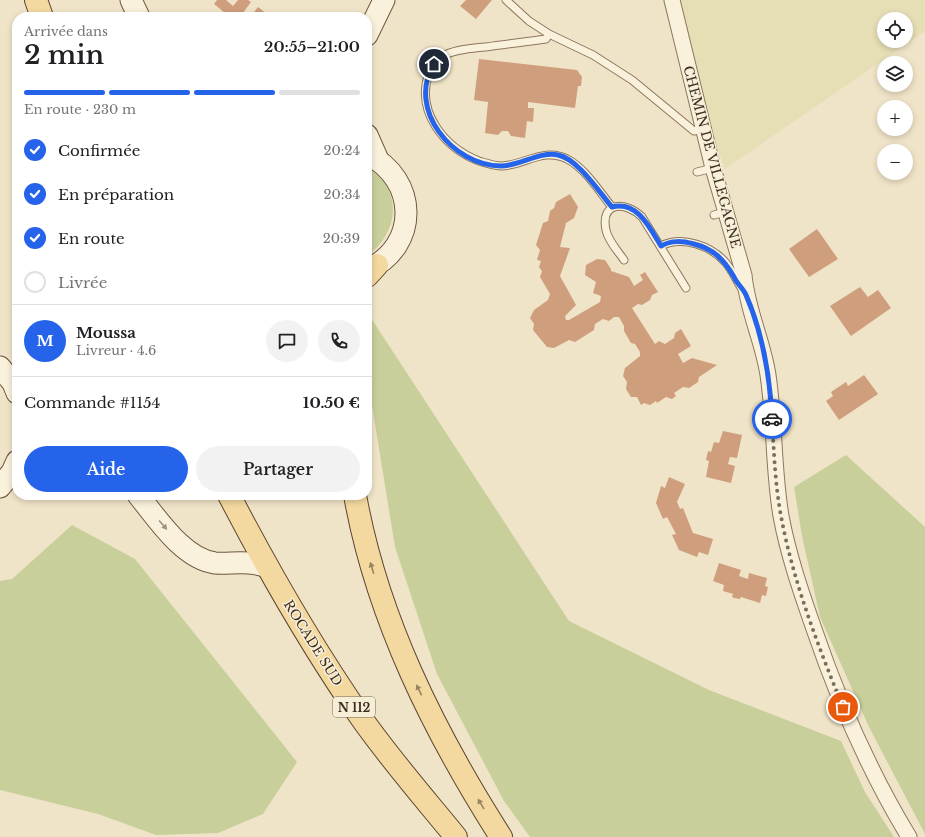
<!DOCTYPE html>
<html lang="fr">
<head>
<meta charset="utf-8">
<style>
  :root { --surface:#fff; --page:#f2f2f2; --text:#202124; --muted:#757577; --line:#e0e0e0; --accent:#2563eb }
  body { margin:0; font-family:"Libre Baskerville",serif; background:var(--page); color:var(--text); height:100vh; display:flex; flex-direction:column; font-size:15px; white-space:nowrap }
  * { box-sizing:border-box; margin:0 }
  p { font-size:13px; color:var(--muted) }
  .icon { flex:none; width:22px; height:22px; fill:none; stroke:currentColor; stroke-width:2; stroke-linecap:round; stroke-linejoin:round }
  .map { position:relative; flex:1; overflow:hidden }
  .drawer { position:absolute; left:12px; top:12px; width:360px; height:488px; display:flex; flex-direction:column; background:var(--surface); border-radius:16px; box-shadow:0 2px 6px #0003 }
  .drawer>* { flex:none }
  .buttons { position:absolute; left:877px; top:12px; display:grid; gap:8px }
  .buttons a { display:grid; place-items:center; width:36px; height:36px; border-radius:50%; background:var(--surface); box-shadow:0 2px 6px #0003; font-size:20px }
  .pin { position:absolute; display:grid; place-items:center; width:34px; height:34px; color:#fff; margin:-17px; border:2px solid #fff; border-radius:50%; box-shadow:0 1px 4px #0007 }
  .courier { position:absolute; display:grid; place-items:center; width:40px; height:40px; margin:-20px; border:3px solid #2563eb; border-radius:50%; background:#fff; color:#222; box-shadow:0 1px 5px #0007 }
  .overview em { font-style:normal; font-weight:600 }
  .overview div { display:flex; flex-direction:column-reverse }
  .overview { display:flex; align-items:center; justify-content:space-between; height:68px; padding:0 12px }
  h1 { font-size:26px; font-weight:600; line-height:30px }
  .bar { display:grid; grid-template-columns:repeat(4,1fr); gap:6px 4px; align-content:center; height:48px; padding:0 12px }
  .bar i { height:5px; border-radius:3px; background:var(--line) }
  .bar .on { background:var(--accent) }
  .bar p { grid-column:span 4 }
  .line { display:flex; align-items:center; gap:10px; padding:0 12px; border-top:1px solid var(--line) }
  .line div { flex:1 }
  .round { display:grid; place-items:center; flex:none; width:42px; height:42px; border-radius:21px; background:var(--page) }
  ol { padding:0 12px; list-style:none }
  li { display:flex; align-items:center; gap:12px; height:44px }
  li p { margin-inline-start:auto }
  li .icon { padding:4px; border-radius:50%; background:var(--accent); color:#fff; stroke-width:4 }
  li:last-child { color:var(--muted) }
  li i { width:22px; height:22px; border:2px solid var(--line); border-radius:50% }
  .cta { display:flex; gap:8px; margin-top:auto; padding:8px 12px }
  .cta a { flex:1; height:46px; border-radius:24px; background:var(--accent); color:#fff; font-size:16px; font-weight:600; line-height:46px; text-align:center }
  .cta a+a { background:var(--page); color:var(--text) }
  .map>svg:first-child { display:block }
  .farmland { fill:#e6deb5; fill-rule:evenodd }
  .green { fill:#c9cf9b }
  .building { fill:#cf9f7d }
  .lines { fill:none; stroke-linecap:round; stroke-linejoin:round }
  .service-casing { stroke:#8d765c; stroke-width:9 }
  .minor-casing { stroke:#8d765c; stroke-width:17 }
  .secondary-casing { stroke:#6f573f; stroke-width:23 }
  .primary-casing { stroke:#5b4430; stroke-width:24 }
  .service { stroke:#faf1dc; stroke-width:7 }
  .minor { stroke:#faf1dc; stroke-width:15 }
  .secondary { stroke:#faf1dc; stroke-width:21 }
  .primary { stroke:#f3d9a0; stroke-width:22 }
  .oneway { fill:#9c907e }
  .oneway2 { fill:#988460 }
  .done { stroke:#7c6e5b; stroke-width:4; stroke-dasharray:0 7.2 }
  .route { stroke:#2563eb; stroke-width:5 }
  .labels { text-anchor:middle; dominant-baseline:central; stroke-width:3; stroke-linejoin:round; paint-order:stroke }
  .shield { fill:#f7eed8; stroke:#756857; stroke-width:1 }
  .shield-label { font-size:12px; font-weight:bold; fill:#3d2e20 }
  .street-label { font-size:13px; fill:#3d2e20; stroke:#f7eed8 }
</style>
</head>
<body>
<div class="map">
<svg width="925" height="837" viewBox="0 0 925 837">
  <rect width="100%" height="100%" fill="#f0e4c8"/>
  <path class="farmland" d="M662,0H925V31L725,169ZM884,19H906V41H884Z"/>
  <g class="green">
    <path d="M367,168C404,189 399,233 367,256Z"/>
    <polygon points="369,315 569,621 709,690 841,741 865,792 894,837 530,837 504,801 437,674 395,547 369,387"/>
    <polygon points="846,455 925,527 925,834 869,727 820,617 802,536 794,487"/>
    <polygon points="72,525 135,559 297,762 263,814 218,833 156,835 98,814 0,790 0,581 12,579"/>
  </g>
  <g class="building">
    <polygon points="217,0 226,0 233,6 238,0 248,0 251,2 240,17 230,17 214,4"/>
    <polygon points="466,0 492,0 476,19 460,6"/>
    <polygon points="258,7 271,17 250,17"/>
    <polygon points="479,59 577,70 582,77 581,86 578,86 575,108 528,102 528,108 534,108 533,122 527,121 525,138 511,136 508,131 502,131 498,135 485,133 488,102 474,100"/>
    <polygon points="570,194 578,207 574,218 566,223 560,247 570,248 560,276 576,305 565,316 566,320 569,320 600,302 601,296 593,293 596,282 585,275 586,265 597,259 605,260 611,269 611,271 629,277 634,286 643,280 640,275 645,272 658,292 652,295 650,300 642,305 638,304 632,308 655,344 659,341 665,344 674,338 675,333 681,329 691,346 678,354 683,363 692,358 717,365 699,377 698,382 689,388 683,387 674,393 676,396 672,399 666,397 657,403 656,401 650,405 644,403 641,405 637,397 631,397 626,389 627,382 623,376 625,368 640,356 640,352 635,344 631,343 624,331 624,326 619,317 614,317 609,321 603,319 595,324 594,330 575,342 569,340 554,348 547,347 533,330 534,324 530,318 534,310 548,300 550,294 540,277 542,271 539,267 541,261 537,260 540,250 536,245 543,223 548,221 550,211 554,208 556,202"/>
    <polygon points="817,229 838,259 809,277 789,249"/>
    <polygon points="860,287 868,297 878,290 891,308 851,336 830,306"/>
    <polygon points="864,375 878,394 839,420 826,401 833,396 831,392 846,382 848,386"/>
    <polygon points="723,431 742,435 737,458 730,457 728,464 735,466 731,483 706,477 709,461 706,460 708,451 711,452 714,442 719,443"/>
    <polygon points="669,477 685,484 677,502 680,509 683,508 693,533 713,539 708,555 699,552 697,557 679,550 672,535 676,534 667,517 663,519 656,503 661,486 665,488"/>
    <polygon points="719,563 741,570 739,576 748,579 749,573 767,578 765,586 768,587 766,596 762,595 760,603 741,597 740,599 734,598 732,597 733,594 723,591 724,585 713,581"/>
  </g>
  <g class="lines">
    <defs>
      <g id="service">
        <polyline points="506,0 529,21 549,34 593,55 632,80 694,131 703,129"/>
        <path d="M549,34L546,39C526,42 506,44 486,47C473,48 459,49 447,54C439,58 432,65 429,73C415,112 445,148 479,161C486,163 494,166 502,166C524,165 545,147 567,159C585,168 599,191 612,207"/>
        <polyline points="697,172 713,168"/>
        <polyline points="714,215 725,212"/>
        <path d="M661,246C682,235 712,246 726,263C732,270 736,280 742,289"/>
        <path d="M624,260C618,251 608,241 606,230C600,201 626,201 642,217L686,288"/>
      </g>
      <path id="minor" d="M672,0L713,168L744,275C747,310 763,341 768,375C775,422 773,469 781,516C788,554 801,592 814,629C839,702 869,771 909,837"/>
      <g id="secondary">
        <polyline points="131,0 139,17"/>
        <polyline points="367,35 384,0"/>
        <polyline points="367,135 378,160"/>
        <path d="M367,154C418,179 420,246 367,270"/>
        <polyline points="0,367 13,383 17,393"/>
        <polyline points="0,487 12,472 17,461"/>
        <path d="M138,495C157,518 183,559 215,563C232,564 250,560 267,567"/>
      </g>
      <g id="primary">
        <polyline points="36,0 42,17"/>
        <polyline points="367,276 377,265"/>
        <path d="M229,495C269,572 312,647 362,719C391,760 424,798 456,837"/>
        <path d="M355,495C377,618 434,732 501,837"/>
      </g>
    </defs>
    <use href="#service" class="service-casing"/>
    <use href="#minor" class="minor-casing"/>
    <use href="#secondary" class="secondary-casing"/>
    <use href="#primary" class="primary-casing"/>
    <use href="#service" class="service"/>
    <use href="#minor" class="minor"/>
    <use href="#secondary" class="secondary"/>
    <use href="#primary" class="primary"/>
  </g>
  <defs><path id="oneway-solid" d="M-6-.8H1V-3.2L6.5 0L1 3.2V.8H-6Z"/></defs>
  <use class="oneway" href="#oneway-solid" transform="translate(163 525) rotate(49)"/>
  <g class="oneway2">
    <use href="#oneway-solid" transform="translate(372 568) rotate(-107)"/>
    <use href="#oneway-solid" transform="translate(419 690) rotate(-116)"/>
    <use href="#oneway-solid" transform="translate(481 804) rotate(-121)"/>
  </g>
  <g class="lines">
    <path class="done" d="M772,419C774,452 775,484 781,516C793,581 818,646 843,707"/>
    <path class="route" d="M434,64C406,109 453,166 501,166C520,166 539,151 558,155C578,159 599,192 612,207C637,200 650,228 661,246C672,240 682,241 694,244C714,249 724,260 734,277C737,284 743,288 746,295C763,334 770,377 772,419"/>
  </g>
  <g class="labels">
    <rect class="shield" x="333" y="697" width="42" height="20" rx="3"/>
    <g class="shield-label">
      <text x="354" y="707">N 112</text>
    </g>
    <g class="street-label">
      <text transform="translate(712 157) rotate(75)">CHEMIN DE VILLEGAGNE</text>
      <text transform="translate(313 643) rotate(58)">ROCADE SUD</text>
    </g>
  </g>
</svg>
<div class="buttons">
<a><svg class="icon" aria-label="locate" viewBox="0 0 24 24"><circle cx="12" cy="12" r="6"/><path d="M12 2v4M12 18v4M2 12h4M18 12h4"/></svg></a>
<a><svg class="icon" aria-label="layers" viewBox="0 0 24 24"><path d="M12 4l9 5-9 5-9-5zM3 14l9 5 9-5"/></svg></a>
<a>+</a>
<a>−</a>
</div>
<div class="pin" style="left:843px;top:707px;background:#ea580c"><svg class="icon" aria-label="bag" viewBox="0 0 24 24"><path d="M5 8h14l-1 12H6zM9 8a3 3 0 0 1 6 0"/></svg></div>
<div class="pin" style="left:434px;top:64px;background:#1f2937"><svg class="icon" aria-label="home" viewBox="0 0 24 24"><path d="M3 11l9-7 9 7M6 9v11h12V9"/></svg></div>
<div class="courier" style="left:772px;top:419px"><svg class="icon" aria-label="car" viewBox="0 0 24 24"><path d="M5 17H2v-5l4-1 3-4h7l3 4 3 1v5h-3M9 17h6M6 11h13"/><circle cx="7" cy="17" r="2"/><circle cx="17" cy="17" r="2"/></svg></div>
<section class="drawer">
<div class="overview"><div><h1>2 min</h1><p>Arrivée dans</p></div><em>20:55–21:00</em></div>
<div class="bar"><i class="on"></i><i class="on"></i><i class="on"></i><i></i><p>En route · 230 m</p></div>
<ol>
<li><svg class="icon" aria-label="check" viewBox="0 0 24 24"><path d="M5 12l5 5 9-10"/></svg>Confirmée<p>20:24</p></li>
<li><svg class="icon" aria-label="check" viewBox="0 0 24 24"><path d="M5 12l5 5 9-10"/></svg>En préparation<p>20:34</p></li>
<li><svg class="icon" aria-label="check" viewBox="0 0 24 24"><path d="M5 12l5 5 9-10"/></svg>En route<p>20:39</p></li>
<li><i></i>Livrée</li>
</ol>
<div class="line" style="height:72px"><b class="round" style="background:var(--accent);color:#fff">M</b><div><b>Moussa</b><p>Livreur · 4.6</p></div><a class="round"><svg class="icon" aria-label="chat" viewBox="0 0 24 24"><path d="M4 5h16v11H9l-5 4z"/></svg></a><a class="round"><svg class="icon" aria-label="phone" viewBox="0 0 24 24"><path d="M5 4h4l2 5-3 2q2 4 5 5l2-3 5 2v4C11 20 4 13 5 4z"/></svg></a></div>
<div class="line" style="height:52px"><div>Commande #1154</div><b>10.50 €</b></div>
<div class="cta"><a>Aide</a><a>Partager</a></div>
</section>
</div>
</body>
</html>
